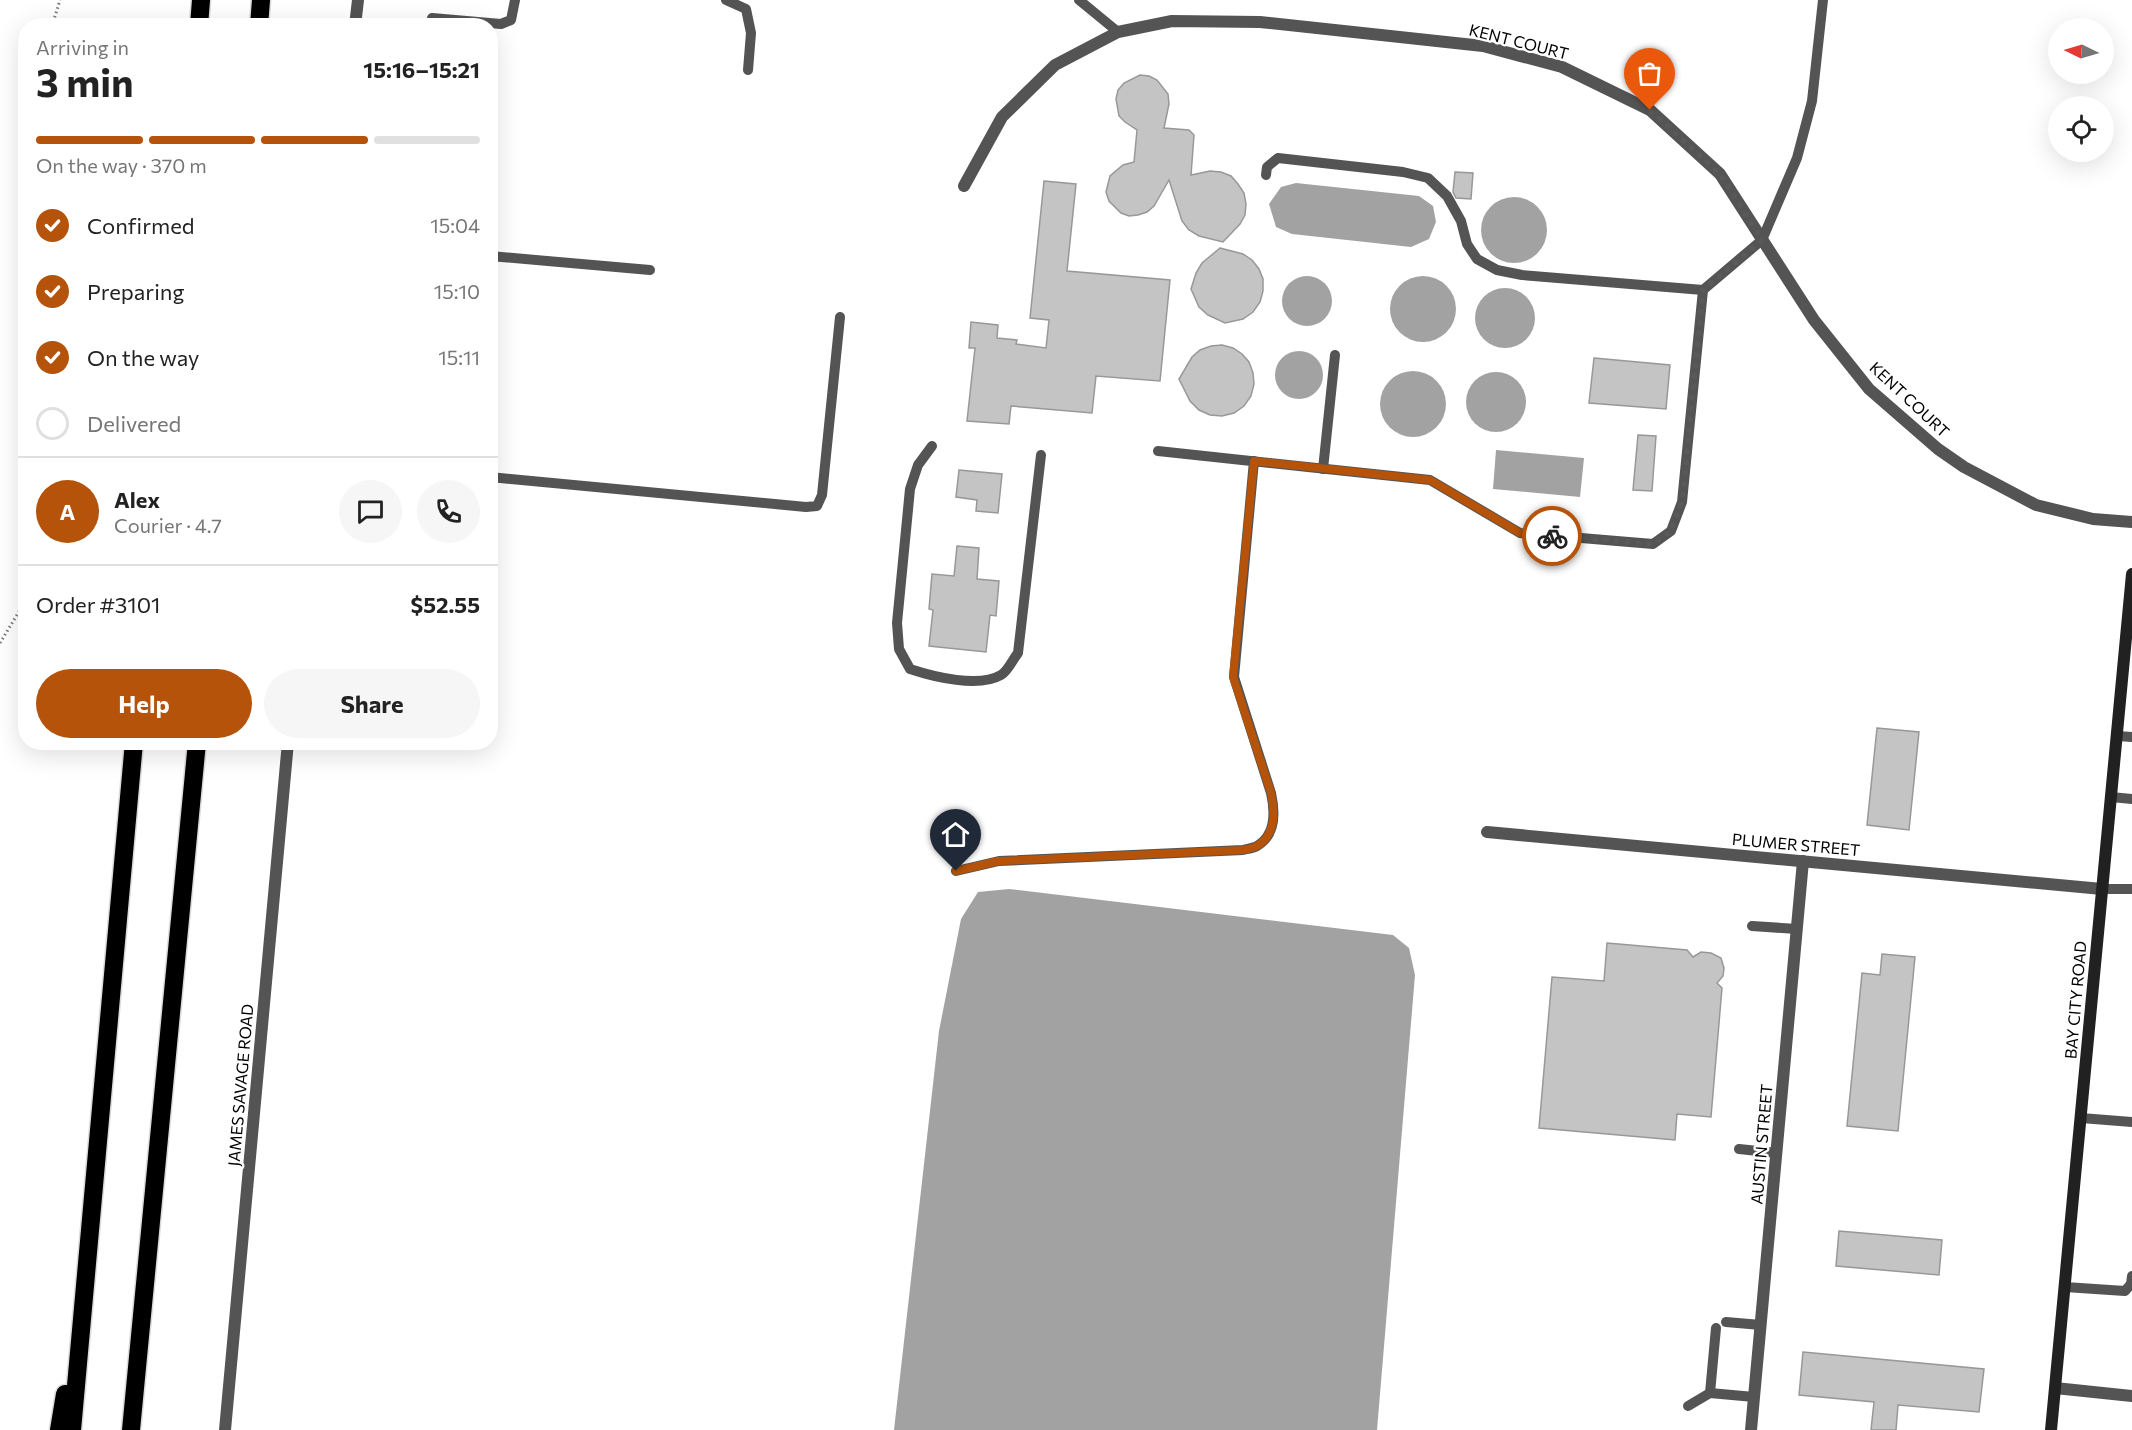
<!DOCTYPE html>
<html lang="en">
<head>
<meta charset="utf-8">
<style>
  :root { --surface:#fff; --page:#f6f6f6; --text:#222; --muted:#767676; --line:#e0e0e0; --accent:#b45309 }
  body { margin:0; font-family:Commissioner,sans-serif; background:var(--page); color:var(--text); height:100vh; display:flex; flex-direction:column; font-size:22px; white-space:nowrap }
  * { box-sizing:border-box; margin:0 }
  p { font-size:20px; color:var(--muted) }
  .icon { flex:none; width:33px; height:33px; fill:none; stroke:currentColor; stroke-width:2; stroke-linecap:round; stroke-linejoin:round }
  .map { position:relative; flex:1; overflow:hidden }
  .side { position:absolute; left:18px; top:18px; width:480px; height:732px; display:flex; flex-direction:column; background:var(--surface); border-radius:24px; box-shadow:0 6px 24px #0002 }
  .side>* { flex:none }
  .needle { width:39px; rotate:275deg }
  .controls { position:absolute; left:2048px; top:18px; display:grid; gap:12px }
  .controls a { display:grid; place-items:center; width:66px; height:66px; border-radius:50%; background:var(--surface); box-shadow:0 6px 24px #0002; font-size:30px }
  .pin { position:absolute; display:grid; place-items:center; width:51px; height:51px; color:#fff; margin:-62px -26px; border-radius:50% 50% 50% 0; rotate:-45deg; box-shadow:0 0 6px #0007 }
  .pin .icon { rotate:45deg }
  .courier { position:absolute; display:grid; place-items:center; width:60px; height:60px; margin:-30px; border:4px solid #b45309; border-radius:50%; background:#fff; color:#222; box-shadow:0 2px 8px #0007 }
  .head em { font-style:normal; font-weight:700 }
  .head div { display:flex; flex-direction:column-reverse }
  .head { display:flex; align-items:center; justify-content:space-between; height:102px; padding:0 18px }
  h1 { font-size:39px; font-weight:700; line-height:45px }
  .bar { display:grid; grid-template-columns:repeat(4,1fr); gap:9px 6px; align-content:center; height:72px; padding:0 18px }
  .bar i { height:8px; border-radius:4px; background:var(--line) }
  .bar .selected { background:var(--accent) }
  .bar p { grid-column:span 4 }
  .line { display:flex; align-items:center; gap:15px; padding:0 18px; border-top:2px solid var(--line) }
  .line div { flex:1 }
  .round { display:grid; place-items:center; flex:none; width:63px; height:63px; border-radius:32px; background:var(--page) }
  ol { padding:0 18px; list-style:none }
  li { display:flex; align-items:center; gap:18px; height:66px }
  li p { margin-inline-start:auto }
  li .icon { padding:6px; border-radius:50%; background:var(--accent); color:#fff; stroke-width:4 }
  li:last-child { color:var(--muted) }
  li i { width:33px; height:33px; border:3px solid var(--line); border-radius:50% }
  .primary-button { display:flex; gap:12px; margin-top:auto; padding:12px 18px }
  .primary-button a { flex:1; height:69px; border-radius:36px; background:var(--accent); color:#fff; font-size:24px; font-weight:700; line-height:69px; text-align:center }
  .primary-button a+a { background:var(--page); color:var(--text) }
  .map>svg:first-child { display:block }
  .water { fill:#a2a2a2 }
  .building { fill:#c4c4c4; stroke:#989898; stroke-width:1.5 }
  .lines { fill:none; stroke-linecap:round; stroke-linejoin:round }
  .motorway-casing { stroke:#dbdbdb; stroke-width:21 }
  .path { stroke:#767676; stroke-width:3; stroke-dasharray:1.5 3; stroke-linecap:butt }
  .service { stroke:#545454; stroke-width:10 }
  .minor { stroke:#545454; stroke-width:12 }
  .tertiary { stroke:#545454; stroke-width:12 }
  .secondary { stroke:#212121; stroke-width:12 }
  .motorway { stroke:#000; stroke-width:18 }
  .done { stroke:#595959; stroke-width:6; stroke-dasharray:0 10.8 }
  .route { stroke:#b45309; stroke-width:8 }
  .labels { text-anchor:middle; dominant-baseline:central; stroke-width:4.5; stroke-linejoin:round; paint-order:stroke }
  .street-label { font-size:16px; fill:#000; stroke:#fff }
</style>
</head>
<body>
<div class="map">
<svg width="2132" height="1430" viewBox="0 0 2132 1430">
  <rect width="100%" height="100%" fill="#fff"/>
  <g class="water">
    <polygon points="1296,183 1419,196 1433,206 1436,222 1429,239 1411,247 1292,234 1276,227 1269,204 1281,187"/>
    <circle cx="1514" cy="230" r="33"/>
    <circle cx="1423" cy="309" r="33"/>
    <circle cx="1307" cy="301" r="25"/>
    <circle cx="1505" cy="318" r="30"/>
    <circle cx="1299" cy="375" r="24"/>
    <circle cx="1413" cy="404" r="33"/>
    <circle cx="1496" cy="402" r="30"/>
    <polygon points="1496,450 1584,458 1580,497 1493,489"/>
    <polygon points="1009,889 1393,935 1409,948 1415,975 1377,1430 894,1430 939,1031 961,919 978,892"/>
  </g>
  <g class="building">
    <polygon points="1140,75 1149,76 1157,80 1168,94 1169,104 1164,128 1189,130 1194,135 1191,175 1210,171 1221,172 1231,176 1238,184 1244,193 1246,204 1245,215 1240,224 1223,242 1199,236 1189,230 1182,221 1169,180 1154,206 1147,212 1138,215 1129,216 1121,213 1109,201 1106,192 1110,176 1123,165 1134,162 1137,130 1125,122 1119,116 1116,99 1118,90 1124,83"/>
    <polygon points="1455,172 1473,173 1471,199 1456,198 1453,192"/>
    <polygon points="1044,181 1076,184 1067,271 1170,280 1160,381 1096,376 1092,413 1011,406 1009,424 967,421 975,348 969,348 971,322 998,325 997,338 1017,340 1016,344 1046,348 1049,320 1030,318"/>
    <polygon points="1220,248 1243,254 1252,260 1259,269 1263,279 1263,291 1260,302 1253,312 1243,319 1225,323 1208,315 1199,307 1191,289 1196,273 1202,263"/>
    <polygon points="1222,345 1233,348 1242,354 1249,362 1253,373 1254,384 1251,396 1244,406 1234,413 1222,416 1210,415 1199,410 1190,401 1179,379 1192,357 1200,350 1211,346"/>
    <polygon points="1594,358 1670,365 1666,409 1589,403"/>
    <polygon points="1638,435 1656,436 1652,491 1633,490"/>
    <polygon points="959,470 1002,474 998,513 976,511 977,500 956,497"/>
    <polygon points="957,546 979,548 977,579 999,581 996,616 990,615 986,652 929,646 933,610 929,609 932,574 954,576"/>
    <polygon points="1877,728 1919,732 1909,830 1867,825"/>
    <polygon points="1607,943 1687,950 1693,957 1701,952 1711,953 1721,958 1724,968 1723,976 1717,983 1722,988 1711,1117 1677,1114 1675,1140 1539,1128 1552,977 1604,981"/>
    <polygon points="1882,954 1915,957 1898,1131 1847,1126 1862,973 1880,975"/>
    <polygon points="1839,1231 1942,1240 1939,1275 1836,1266"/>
    <polygon points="1803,1352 1984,1369 1979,1412 1898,1405 1896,1430 1871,1430 1874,1402 1799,1395"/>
  </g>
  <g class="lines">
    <defs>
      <g id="motorway">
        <polyline points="199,26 201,0"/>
        <polyline points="259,26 261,0"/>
        <polyline points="59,1430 65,1394"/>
        <polyline points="72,1430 134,742"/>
        <polyline points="131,1430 197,742"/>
      </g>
    </defs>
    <use href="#motorway" class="motorway-casing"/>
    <g class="path">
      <polyline points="52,26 60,0"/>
      <polyline points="26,193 26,219"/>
      <polyline points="0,643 26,600"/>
    </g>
    <g class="service">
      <polyline points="726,0 746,9 751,33 748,70"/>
      <polyline points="1079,0 1118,32"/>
      <polyline points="432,18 501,24 511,20 515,0"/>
      <polyline points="1266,175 1267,167 1278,158 1403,172 1428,178 1447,196 1461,221 1467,244 1477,259 1497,270 1522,275 1703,290"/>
      <polyline points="490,256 650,270"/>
      <path d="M932,446L918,465L910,489L897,623L899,649L910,669C934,677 979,688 1001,675C1008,671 1013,659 1018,653L1041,455"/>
      <polyline points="1158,451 1430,480 1520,533 1653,544 1671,531 1682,502 1703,290 1762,240 1797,158 1812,101 1823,0"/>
      <polyline points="1323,469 1335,355"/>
      <polyline points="490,477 806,507 817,506 822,495 840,317"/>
      <polyline points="2117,736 2132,737"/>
      <polyline points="2111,797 2132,799"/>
      <path d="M956,871L999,861L1243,850C1247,849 1254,848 1257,846C1276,835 1275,811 1271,793L1234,677L1254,461"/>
      <polyline points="2102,889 2132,889"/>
      <polyline points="1752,926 1797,929"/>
      <polyline points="2081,1118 2132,1122"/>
      <polyline points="1739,1149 1777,1153"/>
      <polyline points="2065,1287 2125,1291 2131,1284 2132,1276"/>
      <polyline points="1726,1322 1761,1325"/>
      <polyline points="1710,1393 1716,1328"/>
      <polyline points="1688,1406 1710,1393 1754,1397"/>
    </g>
    <g class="minor">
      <polyline points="964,186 1002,117 1055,65 1118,32 1172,21 1260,22 1483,46 1562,67 1650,110 1720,174 1814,320 1869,389 1938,449 1964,467 2036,505 2093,519 2132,522"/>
      <polyline points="1487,832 2102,889"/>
      <polyline points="2055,1388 2132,1396"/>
      <polyline points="1751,1430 1803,861"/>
    </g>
    <g class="tertiary">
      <polyline points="355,26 358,0"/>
      <polyline points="225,1430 288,742"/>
    </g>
    <polyline class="secondary" points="2051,1430 2132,574"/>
    <use href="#motorway" class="motorway"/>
  </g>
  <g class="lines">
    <polyline class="done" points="1552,536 1653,544 1671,531 1682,502 1703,290 1762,240 1720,174 1650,110"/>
    <path class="route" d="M956,871L999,861L1243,850C1247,849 1254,848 1257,846C1276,835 1275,811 1271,793L1233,677L1254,461L1430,480L1520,533L1552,536"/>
  </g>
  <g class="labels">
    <g class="street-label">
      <text transform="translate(1519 41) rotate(14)">KENT COURT</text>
      <text transform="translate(1910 399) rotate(43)">KENT COURT</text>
      <text transform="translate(1796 844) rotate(5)">PLUMER STREET</text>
      <text transform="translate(2075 1000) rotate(-85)">BAY CITY ROAD</text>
      <text transform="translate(240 1085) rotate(-85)">JAMES SAVAGE ROAD</text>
      <text transform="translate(1761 1144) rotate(-85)">AUSTIN STREET</text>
    </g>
  </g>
</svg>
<div class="controls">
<a><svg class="needle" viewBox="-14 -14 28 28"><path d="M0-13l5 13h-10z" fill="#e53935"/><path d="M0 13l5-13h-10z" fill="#767676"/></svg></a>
<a><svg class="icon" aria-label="locate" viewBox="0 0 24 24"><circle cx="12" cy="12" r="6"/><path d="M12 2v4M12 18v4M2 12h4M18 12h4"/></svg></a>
</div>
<div class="pin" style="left:1650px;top:110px;background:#ea580c"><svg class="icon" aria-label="bag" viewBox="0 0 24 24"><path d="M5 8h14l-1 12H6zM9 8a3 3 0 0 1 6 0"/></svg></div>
<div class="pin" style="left:956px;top:871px;background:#1f2937"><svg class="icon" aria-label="home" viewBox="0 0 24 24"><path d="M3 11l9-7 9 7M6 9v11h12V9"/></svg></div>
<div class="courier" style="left:1552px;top:536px"><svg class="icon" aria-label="bike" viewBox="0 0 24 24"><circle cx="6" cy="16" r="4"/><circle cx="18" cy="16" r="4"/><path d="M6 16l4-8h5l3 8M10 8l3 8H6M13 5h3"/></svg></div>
<section class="side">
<div class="head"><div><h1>3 min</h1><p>Arriving in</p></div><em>15:16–15:21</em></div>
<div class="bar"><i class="selected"></i><i class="selected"></i><i class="selected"></i><i></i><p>On the way · 370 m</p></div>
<ol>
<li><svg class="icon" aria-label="check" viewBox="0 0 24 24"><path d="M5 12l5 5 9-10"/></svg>Confirmed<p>15:04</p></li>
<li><svg class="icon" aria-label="check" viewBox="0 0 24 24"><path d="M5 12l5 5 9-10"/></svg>Preparing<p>15:10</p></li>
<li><svg class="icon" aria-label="check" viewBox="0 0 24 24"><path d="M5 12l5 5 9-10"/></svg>On the way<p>15:11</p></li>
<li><i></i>Delivered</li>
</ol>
<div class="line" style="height:108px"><b class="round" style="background:var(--accent);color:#fff">A</b><div><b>Alex</b><p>Courier · 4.7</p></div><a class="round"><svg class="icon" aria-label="chat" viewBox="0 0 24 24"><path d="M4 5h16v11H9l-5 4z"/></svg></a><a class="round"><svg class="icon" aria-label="phone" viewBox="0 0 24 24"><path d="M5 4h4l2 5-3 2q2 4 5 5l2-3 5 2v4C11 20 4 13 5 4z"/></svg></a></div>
<div class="line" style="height:78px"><div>Order #3101</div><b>$52.55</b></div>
<div class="primary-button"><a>Help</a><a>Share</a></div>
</section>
</div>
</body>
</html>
